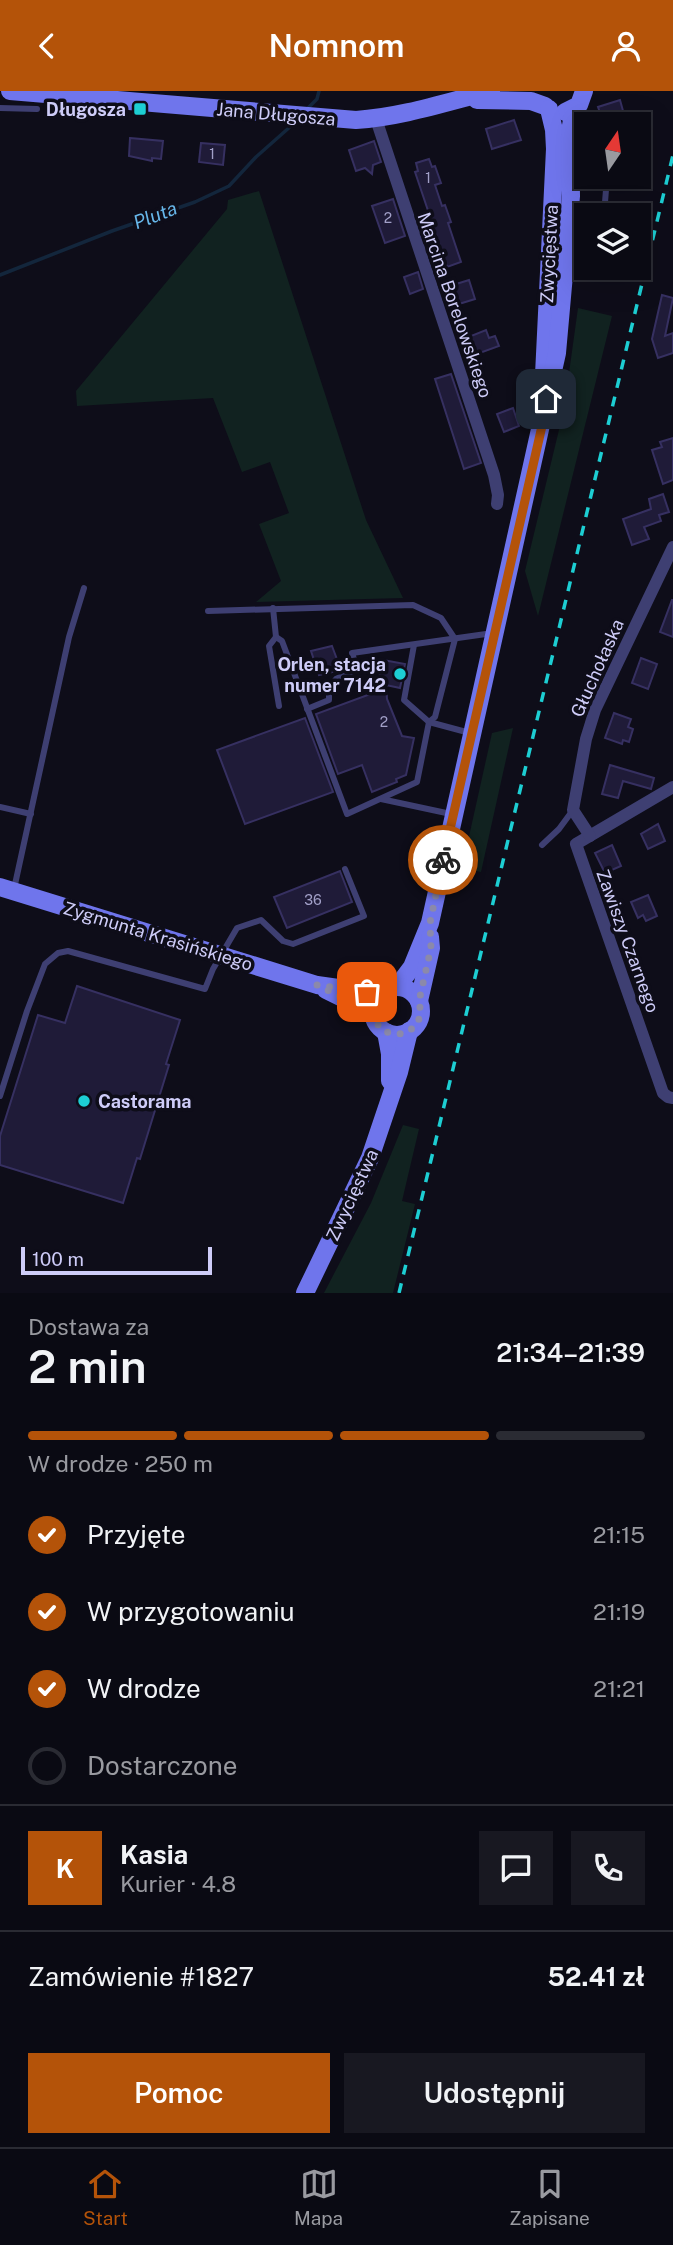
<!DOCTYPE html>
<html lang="pl">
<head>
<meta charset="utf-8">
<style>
  :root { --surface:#0a0a13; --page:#181821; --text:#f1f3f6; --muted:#999aa0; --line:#2a2b33; --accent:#b45309 }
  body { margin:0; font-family:"Public Sans",sans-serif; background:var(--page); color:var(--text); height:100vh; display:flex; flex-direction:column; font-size:26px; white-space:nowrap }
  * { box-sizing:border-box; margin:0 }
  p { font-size:23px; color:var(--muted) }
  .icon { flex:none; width:38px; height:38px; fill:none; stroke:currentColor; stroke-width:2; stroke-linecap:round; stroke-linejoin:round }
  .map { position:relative; height:1202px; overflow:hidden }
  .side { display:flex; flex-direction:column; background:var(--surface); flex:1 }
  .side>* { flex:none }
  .needle { width:46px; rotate:13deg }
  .tools { position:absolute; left:574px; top:21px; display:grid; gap:14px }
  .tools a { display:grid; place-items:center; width:77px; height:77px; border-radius:0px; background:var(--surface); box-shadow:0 7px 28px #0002,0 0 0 2px var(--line); font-size:35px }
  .scale { position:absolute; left:21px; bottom:18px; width:191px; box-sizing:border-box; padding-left:7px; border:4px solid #ceccf8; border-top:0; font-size:19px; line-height:24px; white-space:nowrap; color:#ceccf8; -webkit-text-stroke:5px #0e0d19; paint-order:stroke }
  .pin { position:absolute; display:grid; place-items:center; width:60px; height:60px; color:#fff; margin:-30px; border-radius:14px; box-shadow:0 4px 10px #0006 }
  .courier { position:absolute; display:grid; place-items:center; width:70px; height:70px; margin:-35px; border:5px solid #b45309; border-radius:50%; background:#fff; color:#222; box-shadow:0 2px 9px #0007 }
  .overview em { font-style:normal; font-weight:600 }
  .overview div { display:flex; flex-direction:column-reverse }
  .overview { display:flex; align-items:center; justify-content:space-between; height:119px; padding:0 28px }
  h1 { font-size:46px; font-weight:600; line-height:52px }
  .bar { display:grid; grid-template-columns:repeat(4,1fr); gap:10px 7px; align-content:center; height:84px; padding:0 28px }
  .bar i { height:9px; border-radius:5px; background:var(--line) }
  .bar .selected { background:var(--accent) }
  .bar p { grid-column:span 4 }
  .line { display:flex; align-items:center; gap:18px; padding:0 28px; border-top:2px solid var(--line) }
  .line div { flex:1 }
  .round { display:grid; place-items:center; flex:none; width:74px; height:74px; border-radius:0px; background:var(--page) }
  ol { padding:0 28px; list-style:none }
  li { display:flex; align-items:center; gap:21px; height:77px }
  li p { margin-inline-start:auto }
  li .icon { padding:7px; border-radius:50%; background:var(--accent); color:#fff; stroke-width:4 }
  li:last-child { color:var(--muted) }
  li i { width:38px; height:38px; border:4px solid var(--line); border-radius:50% }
  .action { display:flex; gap:14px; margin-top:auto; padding:14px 28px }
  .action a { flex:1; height:80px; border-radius:0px; background:var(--accent); color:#fff; font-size:28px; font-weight:600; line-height:80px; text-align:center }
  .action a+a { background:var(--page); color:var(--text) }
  header { display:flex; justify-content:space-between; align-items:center; height:91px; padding:0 28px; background:var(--accent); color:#fff; font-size:32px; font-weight:600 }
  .menu { display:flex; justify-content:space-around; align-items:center; height:98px; border-top:2px solid var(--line); background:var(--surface); font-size:19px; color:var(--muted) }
  .menu a { display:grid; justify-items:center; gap:4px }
  .menu .selected { color:var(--accent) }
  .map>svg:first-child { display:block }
  .green { fill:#112220 }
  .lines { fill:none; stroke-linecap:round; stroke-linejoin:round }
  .stream { stroke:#13263c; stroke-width:3.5 }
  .building { fill:#1f1b38; stroke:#363061; stroke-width:2 }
  .lane { stroke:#3e3f72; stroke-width:6 }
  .street { stroke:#3e3f72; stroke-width:12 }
  .secondary { stroke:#6f75ec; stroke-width:18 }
  .rail { stroke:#1dced3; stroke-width:3.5; stroke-dasharray:10 9; stroke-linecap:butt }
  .done { stroke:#8b89aa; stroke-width:7; stroke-dasharray:0 12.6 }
  .route { stroke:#b45309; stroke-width:9 }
  .poi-dot { fill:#1dced3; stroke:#0e0d19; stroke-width:2.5 }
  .labels { text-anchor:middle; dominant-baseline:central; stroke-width:7; stroke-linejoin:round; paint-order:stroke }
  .number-label { font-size:14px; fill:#a2a0c8 }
  .poi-label { font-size:18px; font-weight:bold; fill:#ceccf8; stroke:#0e0d19; text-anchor:end }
  .street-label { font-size:18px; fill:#ceccf8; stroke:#0e0d19 }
  .water-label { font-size:19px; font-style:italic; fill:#67b7ea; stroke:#0e0d19 }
</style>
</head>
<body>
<header><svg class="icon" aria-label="back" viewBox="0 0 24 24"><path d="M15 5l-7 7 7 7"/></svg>Nomnom<svg class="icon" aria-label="person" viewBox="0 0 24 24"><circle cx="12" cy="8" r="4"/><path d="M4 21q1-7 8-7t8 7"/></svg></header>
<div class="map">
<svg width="673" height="1202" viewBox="0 0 673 1202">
  <rect width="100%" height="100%" fill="#0e0d19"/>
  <g class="green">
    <polygon points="259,100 366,429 403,507 256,511 281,490 259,433 289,422 270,371 242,381 213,307 77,315 76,300 227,118 228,109"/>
    <polygon points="578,217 612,225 538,525 525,480 564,318"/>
    <polygon points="513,637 481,781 462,777 492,642"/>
    <polygon points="403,1034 419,1038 402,1110 415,1113 393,1202 324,1202 371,1112"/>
  </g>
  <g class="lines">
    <g class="stream">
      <polyline points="309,16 317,8 319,0"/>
      <polyline points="0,184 112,140 195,111 229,95 256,66 291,35"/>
    </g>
  </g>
  <g class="building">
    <polygon points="620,9 625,27 604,33 598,16"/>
    <polygon points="514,29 521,49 492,58 486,38"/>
    <polygon points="130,47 163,50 161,68 152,67 152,70 129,65"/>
    <polygon points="374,50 381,71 373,74 372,83 365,77 356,80 349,59"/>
    <polygon points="201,52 225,54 223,74 199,71"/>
    <polygon points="429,68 432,76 435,75 441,92 435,94 442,115 445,114 451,131 448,132 461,171 447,176 415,81 418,80 416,72"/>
    <polygon points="393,108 405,145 385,152 372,115"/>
    <polygon points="418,181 423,198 410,203 404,186"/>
    <polygon points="469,189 475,208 459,213 453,194"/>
    <polygon points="662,204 673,207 665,245 673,242 673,262 658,267 652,248"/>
    <polygon points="486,239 489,247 495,245 499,255 477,263 471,245"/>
    <polygon points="451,283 481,372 464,378 435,288"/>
    <polygon points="513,317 519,335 504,341 497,323"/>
    <polygon points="673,347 673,389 663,393 652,359 662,356 660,351"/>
    <polygon points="663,403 669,421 659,424 661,430 644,436 649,448 632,454 623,428 651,418 649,408"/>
    <polygon points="672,509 673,509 673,546 660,541"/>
    <polygon points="332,555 341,579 319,584 311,560"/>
    <polygon points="641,567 657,573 648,598 632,592"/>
    <polygon points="383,569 405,573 400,597 386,594 387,608 402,645 414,647 406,684 396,688 397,691 372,701 362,674 338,683 316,623 376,601"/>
    <polygon points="614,622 631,628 628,636 633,638 629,651 623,649 622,653 605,647"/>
    <polygon points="305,627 333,701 245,733 217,659"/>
    <polygon points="610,674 654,687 651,698 623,690 618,707 602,703"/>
    <polygon points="658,733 665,750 648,758 641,743"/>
    <polygon points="612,754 621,775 605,782 595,762"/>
    <polygon points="340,780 352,811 287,837 274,806"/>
    <polygon points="648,804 657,825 646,830 643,824 638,827 631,811"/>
    <polygon points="77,895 180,929 166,973 169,974 140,1068 137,1067 123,1112 0,1074 0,1045 38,924 65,932"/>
  </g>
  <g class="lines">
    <g class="lane">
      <polyline points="0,17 37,18"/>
      <polyline points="573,76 586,76"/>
      <polyline points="604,124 607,86"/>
      <polyline points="273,517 276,546 269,555 279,615"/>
      <polyline points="208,520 413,514 441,527 455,548 435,626 429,631 417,691 347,723 282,550 276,546"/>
      <polyline points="414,554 404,609 429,631 470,642"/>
      <polyline points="307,618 329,609 329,597 336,588 357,578 352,562 493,542"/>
      <polyline points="381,708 451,723"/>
      <polyline points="0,716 31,723"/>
      <polyline points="542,754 559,738 573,719"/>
      <polyline points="14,798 69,546 84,497"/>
      <polyline points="0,1005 27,920 45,873 58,862 68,860 205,898 213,878 237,837 261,829 283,850 293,853 364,825 345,778"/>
    </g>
    <g class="street">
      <polyline points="376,28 494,384 498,404 497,413"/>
      <polyline points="673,696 576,753 663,1002 668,1006 673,1007"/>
      <polyline points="590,745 573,719 586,648 595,619 673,456"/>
    </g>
    <g class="secondary">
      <path d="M10,0L356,29C402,26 447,11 491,0"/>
      <polyline points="477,9 531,10 545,15"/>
      <polyline points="565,21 579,14 584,0"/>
      <polyline points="544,284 555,58 554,39 549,18"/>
      <polyline points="0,796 317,894 367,901 382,901"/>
      <polyline points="397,896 412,876 430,832 557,262 571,105 570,40 574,18"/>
      <circle cx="397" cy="920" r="24"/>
      <polyline points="326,899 373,922"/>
      <polyline points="419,910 431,857 430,846"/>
      <polyline points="386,941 390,963 390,990"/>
      <polyline points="305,1202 370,1067 399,981 409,940"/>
    </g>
    <polyline class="rail" points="399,1202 673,64"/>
  </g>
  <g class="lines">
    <polyline class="done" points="367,901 317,894 373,922 379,936 386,941 402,943 415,936 421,924 419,910 431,857 430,832 443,769"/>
    <polyline class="route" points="443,769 542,335 546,308"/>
  </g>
  <g class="poi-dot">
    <rect x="133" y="11" width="14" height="14" rx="3.5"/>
    <circle cx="400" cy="583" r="7"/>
    <circle cx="84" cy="1010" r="7"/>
  </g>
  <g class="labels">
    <g class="number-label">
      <text x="212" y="63">1</text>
      <text x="428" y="87">1</text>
      <text x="388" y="127">2</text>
      <text x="384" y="631">2</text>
      <text x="313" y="809">36</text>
    </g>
    <g class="poi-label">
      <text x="126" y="18">Długosza</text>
      <text x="386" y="573">Orlen, stacja<tspan x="386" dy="21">numer 7142</tspan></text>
      <text x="98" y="1010" text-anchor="start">Castorama</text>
    </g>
    <g class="street-label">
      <text transform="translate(276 23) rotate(5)">Jana Długosza</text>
      <text transform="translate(549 163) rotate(-87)">Zwycięstwa</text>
      <text transform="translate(455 214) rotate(71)">Marcina Borelowskiego</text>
      <text transform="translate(597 577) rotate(-66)">Głuchołaska</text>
      <text transform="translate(158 845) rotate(17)">Zygmunta Krasińskiego</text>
      <text transform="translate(628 850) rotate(70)">Zawiszy Czarnego</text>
      <text transform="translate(352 1104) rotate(-65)">Zwycięstwa</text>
    </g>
    <g class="water-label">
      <text transform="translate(155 124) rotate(-21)">Pluta</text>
    </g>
  </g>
</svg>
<div class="tools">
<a><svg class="needle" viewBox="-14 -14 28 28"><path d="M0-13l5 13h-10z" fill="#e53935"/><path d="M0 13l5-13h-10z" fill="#999aa0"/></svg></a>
<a><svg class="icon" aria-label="layers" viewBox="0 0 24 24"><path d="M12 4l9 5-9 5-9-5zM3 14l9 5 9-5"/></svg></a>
</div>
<div class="scale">100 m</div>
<div class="pin" style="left:367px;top:901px;background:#ea580c"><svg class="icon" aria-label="bag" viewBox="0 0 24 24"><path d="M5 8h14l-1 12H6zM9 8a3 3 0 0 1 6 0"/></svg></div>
<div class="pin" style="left:546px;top:308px;background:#1f2937"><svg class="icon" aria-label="home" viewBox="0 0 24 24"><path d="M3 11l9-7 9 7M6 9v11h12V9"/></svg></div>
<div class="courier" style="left:443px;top:769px"><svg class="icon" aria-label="bike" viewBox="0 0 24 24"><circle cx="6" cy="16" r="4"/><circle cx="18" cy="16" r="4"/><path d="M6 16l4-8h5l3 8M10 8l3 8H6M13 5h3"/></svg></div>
</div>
<section class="side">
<div class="overview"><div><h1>2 min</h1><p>Dostawa za</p></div><em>21:34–21:39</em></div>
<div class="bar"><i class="selected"></i><i class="selected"></i><i class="selected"></i><i></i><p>W drodze · 250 m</p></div>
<ol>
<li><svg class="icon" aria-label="check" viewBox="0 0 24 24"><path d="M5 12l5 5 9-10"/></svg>Przyjęte<p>21:15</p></li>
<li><svg class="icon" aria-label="check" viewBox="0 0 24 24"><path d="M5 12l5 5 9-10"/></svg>W przygotowaniu<p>21:19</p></li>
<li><svg class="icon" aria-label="check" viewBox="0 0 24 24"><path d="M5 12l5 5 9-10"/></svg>W drodze<p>21:21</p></li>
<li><i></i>Dostarczone</li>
</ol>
<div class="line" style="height:126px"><b class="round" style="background:var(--accent);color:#fff">K</b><div><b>Kasia</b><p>Kurier · 4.8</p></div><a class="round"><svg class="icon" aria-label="chat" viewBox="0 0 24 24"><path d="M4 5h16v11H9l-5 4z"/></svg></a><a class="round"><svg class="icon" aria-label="phone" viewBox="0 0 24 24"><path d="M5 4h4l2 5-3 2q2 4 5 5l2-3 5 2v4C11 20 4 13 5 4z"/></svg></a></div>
<div class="line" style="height:91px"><div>Zamówienie #1827</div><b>52.41 zł</b></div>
<div class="action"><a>Pomoc</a><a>Udostępnij</a></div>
</section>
<nav class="menu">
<a class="selected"><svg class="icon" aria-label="home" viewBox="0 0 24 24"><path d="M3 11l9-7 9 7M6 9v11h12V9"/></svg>Start</a>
<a><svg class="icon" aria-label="map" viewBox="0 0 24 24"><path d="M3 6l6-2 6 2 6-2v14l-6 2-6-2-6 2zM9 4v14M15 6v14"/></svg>Mapa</a>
<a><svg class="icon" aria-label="saved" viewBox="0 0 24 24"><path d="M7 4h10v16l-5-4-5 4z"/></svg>Zapisane</a>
</nav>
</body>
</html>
